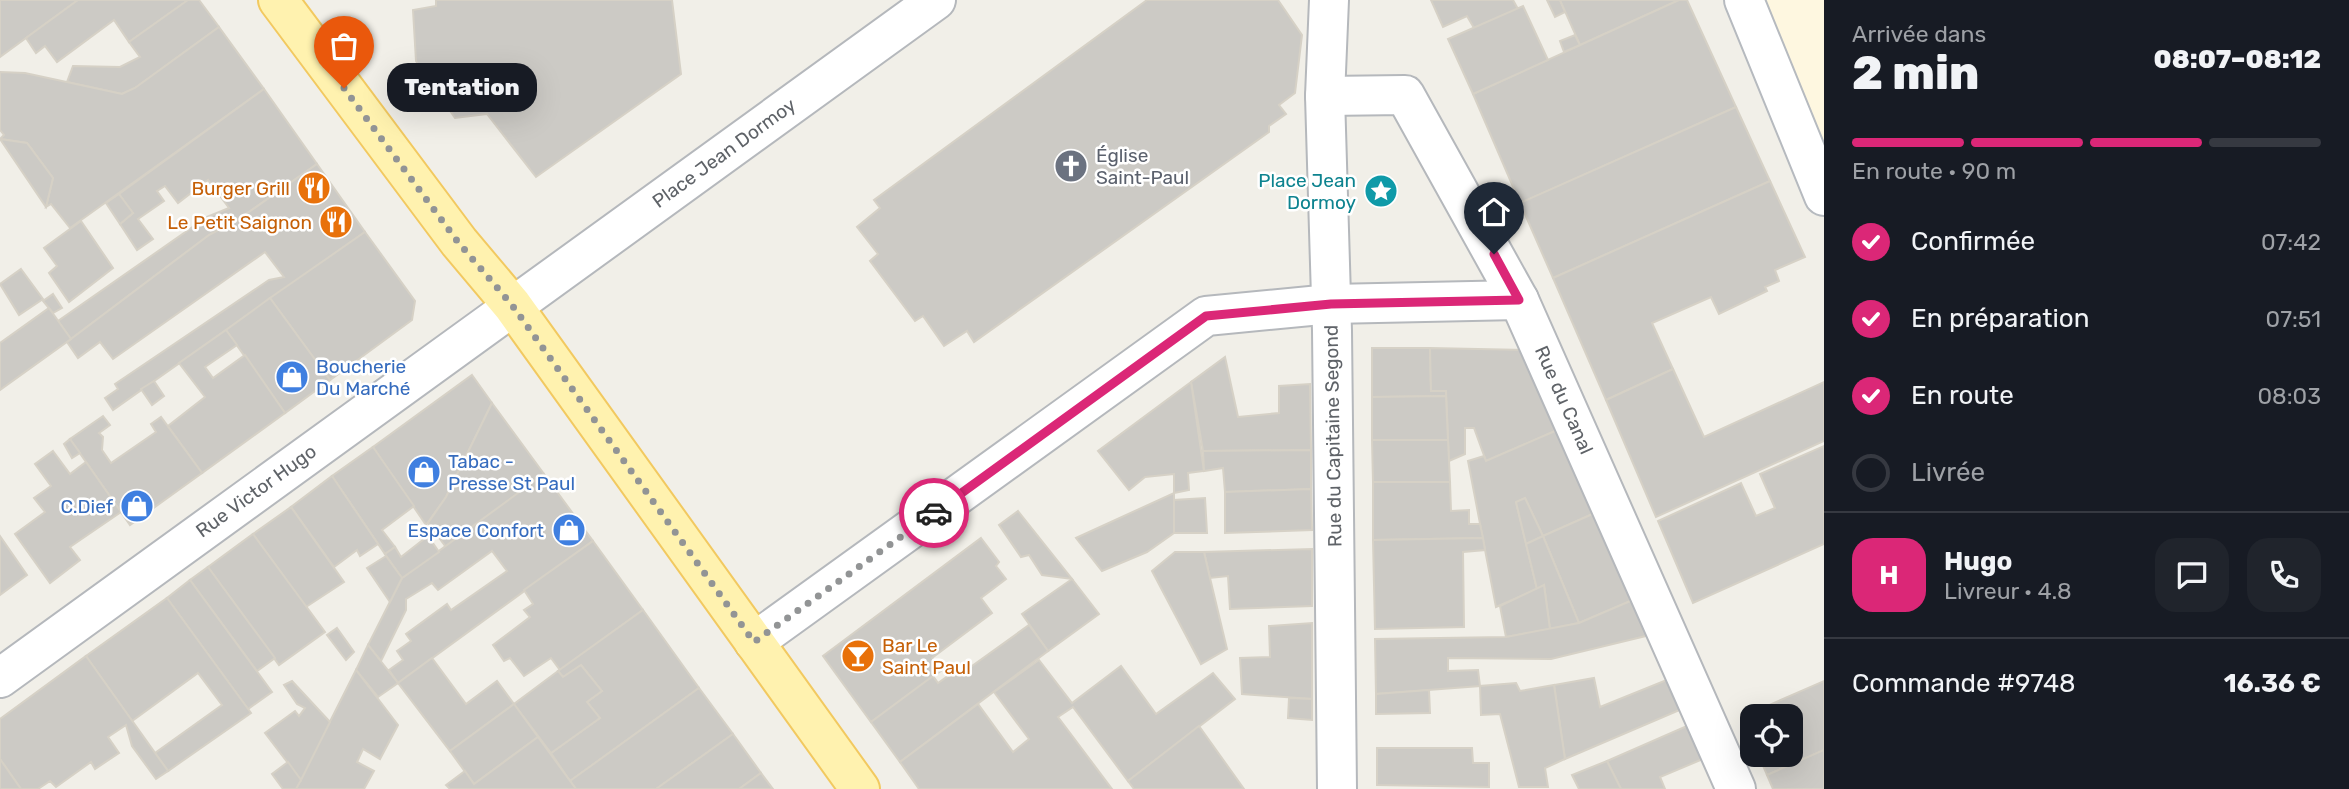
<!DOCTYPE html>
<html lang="fr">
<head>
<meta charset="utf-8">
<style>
  :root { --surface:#171b24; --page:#20242c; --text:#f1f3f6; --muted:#9ea1a6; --line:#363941; --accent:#db2777 }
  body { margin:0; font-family:Rubik,sans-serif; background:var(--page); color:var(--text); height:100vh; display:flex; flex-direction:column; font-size:26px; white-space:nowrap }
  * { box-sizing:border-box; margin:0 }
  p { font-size:23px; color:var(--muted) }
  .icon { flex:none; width:38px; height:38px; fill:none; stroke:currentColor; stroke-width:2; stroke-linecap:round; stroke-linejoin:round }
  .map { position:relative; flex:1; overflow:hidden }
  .details { display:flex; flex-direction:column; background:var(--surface); width:525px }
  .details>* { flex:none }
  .controls { position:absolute; left:1740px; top:704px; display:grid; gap:14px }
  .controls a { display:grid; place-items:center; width:63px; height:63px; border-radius:14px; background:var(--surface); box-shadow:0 7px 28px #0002; font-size:35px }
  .pin { position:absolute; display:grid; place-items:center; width:60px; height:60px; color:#fff; margin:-72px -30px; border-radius:50% 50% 50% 0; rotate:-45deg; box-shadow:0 0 7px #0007 }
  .pin .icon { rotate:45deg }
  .courier { position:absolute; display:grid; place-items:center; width:70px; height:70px; margin:-35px; border:5px solid #db2777; border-radius:50%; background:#fff; color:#222; box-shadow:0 2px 9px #0007 }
  .bubble { position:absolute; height:49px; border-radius:21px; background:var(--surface); box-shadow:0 7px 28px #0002; font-size:23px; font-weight:800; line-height:49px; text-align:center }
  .headline em { font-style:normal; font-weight:800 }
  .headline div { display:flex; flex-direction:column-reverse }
  .headline { display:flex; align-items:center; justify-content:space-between; height:119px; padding:0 28px }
  h1 { font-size:46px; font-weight:800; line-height:52px }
  .bar { display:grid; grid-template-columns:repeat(4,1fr); gap:10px 7px; align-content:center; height:84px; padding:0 28px }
  .bar i { height:9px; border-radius:5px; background:var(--line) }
  .bar .active { background:var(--accent) }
  .bar p { grid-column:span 4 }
  .line { display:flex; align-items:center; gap:18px; padding:0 28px; border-top:2px solid var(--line) }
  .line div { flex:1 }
  .round { display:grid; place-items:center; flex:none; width:74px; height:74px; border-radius:21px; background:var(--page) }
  ol { padding:0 28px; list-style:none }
  li { display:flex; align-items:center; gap:21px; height:77px }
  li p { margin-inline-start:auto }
  li .icon { padding:7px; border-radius:50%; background:var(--accent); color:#fff; stroke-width:4 }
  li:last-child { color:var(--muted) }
  li i { width:38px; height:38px; border:4px solid var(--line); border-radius:50% }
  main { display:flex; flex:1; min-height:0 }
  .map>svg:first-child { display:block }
  .commercial { fill:#fef7e0 }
  .building { fill:#cccac5; stroke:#d6d1c6; stroke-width:2 }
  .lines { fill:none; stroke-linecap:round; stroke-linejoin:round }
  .minor-casing { stroke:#b5b8bc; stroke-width:42 }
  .secondary-casing { stroke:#b6babf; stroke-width:42 }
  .primary-casing { stroke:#f2c960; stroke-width:42 }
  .minor { stroke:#fff; stroke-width:38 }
  .secondary { stroke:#fff; stroke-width:38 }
  .primary { stroke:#fff2af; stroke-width:38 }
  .done { stroke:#929495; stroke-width:7; stroke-dasharray:0 12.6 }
  .route { stroke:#db2777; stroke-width:9 }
  .labels { text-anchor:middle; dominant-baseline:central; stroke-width:5; stroke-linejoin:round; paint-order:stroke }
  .street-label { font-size:19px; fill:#5f6368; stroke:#fff }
  .worship-label { font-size:19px; fill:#5b616d; stroke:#fff; text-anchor:start }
  .culture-label { font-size:19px; fill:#0d838f; stroke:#fff; text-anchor:end }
  .food-label { font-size:19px; fill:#c56008; stroke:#fff; text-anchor:end }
  .shop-label { font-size:19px; fill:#366cbe; stroke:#fff; text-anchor:start }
</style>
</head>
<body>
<main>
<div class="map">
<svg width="1824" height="789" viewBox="0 0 1824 789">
  <rect width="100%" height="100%" fill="#f1efe8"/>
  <polygon class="commercial" points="1759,0 1824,0 1824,177"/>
  <g class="building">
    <polygon points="0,0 78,0 0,57"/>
    <polygon points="78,0 188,0 129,42 114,20 57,62 45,46 36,53 26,38"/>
    <polygon points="188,0 199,0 219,27 135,88 122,94 67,82 73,66 120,67 140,57 129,42"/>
    <polygon points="436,0 672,0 681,74 536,177 487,114 455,118 430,82 430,72 422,71 416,61 413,10 436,6"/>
    <polygon points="1147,0 1278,0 1302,35 1295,93 1279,105 1286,114 1269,126 1269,132 974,342 967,331 944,346 923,316 915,321 870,261 878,254 857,227 880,208 874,200"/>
    <polygon points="1431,0 1513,0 1518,9 1474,28 1467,16 1443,27"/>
    <polygon points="1547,0 1560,0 1565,12 1555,17"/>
    <polygon points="1560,0 1679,0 1580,45"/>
    <polygon points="1679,0 1687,0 1736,107 1520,203 1473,94"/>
    <polygon points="1523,6 1548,60 1473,94 1448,39"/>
    <polygon points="219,27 264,89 70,228 51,204 46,207 53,178 27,143 0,139 4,135 0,130 0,72 25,73 122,94 135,88"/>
    <polygon points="1575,35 1580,45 1564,52 1560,41"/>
    <polygon points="264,89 317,164 239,219 209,235 71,339 58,321 207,217 229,208 208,180 178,203 165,186 157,191 164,201 138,219 153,239 137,250 120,224 133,213 119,194"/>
    <polygon points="1736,107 1770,181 1553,278 1520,203"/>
    <polygon points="0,139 27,143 53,178 46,207"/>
    <polygon points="317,164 365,232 113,410 105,398 118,389 115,384 269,280 284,277 265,252 113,359 100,342 78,358 67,342 209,235 239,219"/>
    <polygon points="1770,181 1805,257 1775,270 1779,281 1765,287 1767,291 1719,314 1711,297 1652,323 1673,369 1606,400 1553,278"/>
    <polygon points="119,194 133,213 120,224 106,203"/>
    <polygon points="81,221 113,268 69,302 49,273 57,266 44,248"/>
    <polygon points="365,232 415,301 412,320 330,380 270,298"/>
    <polygon points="21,269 43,299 19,315 0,284"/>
    <polygon points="53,294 62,308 53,313 43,301"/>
    <polygon points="270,298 330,380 285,413 226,330"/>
    <polygon points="49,308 71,339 0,390 0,343"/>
    <polygon points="226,330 237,345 205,367 213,378 245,355 285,413 202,473 168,426 205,397 179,363"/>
    <polygon points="1372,348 1430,348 1431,391 1446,391 1446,396 1372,397"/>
    <polygon points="1430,348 1528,350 1562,428 1486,461 1474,428 1465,428 1465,454 1449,461 1446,391 1431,391"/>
    <polygon points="1225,357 1238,417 1279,413 1279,386 1310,384 1311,450 1203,451 1191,382"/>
    <polygon points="1673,369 1704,437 1824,382 1824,441 1656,517 1606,400"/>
    <polygon points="472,375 492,403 446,497 426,525 373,447"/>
    <polygon points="154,381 164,396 152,405 141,389"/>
    <polygon points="1191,382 1204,471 1188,473 1189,490 1174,493 1174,474 1145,477 1129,490 1098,451"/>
    <polygon points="1446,396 1448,440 1372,440 1372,397"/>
    <polygon points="492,403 544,474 446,547 428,523 446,497"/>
    <polygon points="103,416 110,425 99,433 103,437 102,450 111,463 156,432 151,424 161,417 202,473 130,525 70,439"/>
    <polygon points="1562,428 1597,512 1543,536 1525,498 1516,502 1537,589 1496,607 1468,461 1484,456 1486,461"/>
    <polygon points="70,439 80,453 72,458 64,444"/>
    <polygon points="1372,440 1448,440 1450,482 1373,482"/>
    <polygon points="1824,446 1824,544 1693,603 1658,521 1741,483 1756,516 1775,508 1760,474"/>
    <polygon points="373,447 414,506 382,530 395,547 385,554 332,476"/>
    <polygon points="1311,450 1311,489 1225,492 1223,468 1204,471 1203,451"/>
    <polygon points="53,451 70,474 86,462 121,512 70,547 80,560 50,583 15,534 45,512 34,498 51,486 35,464"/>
    <polygon points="544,474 593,541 398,683 389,670 403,660 397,651 411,641 406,634 447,604 451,610 507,571 492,551 438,590 432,583 406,599 406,610 381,661 368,645 402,578"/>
    <polygon points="332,476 378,544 360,556 357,550 334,567 291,507"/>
    <polygon points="1373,482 1450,482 1451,511 1469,510 1469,524 1480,524 1483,538 1373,540"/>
    <polygon points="1311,489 1312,530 1225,533 1225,492"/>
    <polygon points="1174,493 1174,533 1147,552 1102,571 1076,538"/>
    <polygon points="1205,498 1207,533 1174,533 1174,500"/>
    <polygon points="1525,498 1543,536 1526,544 1516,502"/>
    <polygon points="291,507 344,582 306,607 253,534"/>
    <polygon points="1018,511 1072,579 1042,575 1029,555 1021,557 999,525"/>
    <polygon points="1597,512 1635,599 1579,623 1543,536"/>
    <polygon points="253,534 325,632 279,665 208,567"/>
    <polygon points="0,536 27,575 0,595"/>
    <polygon points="428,536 439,552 402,578 385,554 395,547 401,557"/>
    <polygon points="1543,536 1579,623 1550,629 1544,585 1537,589 1526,544"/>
    <polygon points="981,538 999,562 996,566 1006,579 981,598 992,613 932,658 942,670 871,722 823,656"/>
    <polygon points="1483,538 1485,550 1463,552 1464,627 1375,629 1373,540"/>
    <polygon points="593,541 643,610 560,670 551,658 524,676 510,658 504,661 493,645 530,617 524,610 533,604 524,590"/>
    <polygon points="1312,549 1312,606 1230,609 1228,576 1210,578 1204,552"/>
    <polygon points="1175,552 1204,552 1210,578 1227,649 1201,664 1152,571"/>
    <polygon points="386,556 402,578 390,602 367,568"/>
    <polygon points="208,567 275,658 257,671 190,580"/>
    <polygon points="1072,579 1099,614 1048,651 1022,614"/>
    <polygon points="190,580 272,692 248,709 167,598"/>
    <polygon points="1544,585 1550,629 1506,637 1500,606"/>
    <polygon points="167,598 251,713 168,771 155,753 222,705 198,673 132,721 86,656"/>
    <polygon points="1635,599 1650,635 1551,659 1448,658 1448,671 1478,670 1480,686 1376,694 1375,639 1506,637 1579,623"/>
    <polygon points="643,610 699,688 570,781 551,753 600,718 587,702 602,691 581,665 563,677 558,671"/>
    <polygon points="1312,623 1312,699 1242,694 1240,658 1270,657 1269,626"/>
    <polygon points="1029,625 1048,651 900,762 871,722 933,676 938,683 955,671 958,676"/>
    <polygon points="337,628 354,652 346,660 327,635"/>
    <polygon points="368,645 398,683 378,697 356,670"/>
    <polygon points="86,656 168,771 156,779 132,746 126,725 108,737 119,753 95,769 91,762 56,787 50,781 38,789 21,789 0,759 0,719"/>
    <polygon points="432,658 466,704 497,681 514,704 450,751 398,683"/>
    <polygon points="1039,660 1072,703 1121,666 1156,714 1213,673 1235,699 1128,781 1073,707 1058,717 1112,789 919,789 900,762 978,704 1013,752 1029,739 994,692"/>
    <polygon points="581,665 602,691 587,702 600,718 551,753 514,704 558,671 563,677"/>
    <polygon points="356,670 398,725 380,759 363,749 357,762 374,771 364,789 296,789"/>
    <polygon points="1594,678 1600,707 1669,679 1682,709 1565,759 1554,685"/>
    <polygon points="292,681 330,722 301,780 265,733 295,711 299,716 305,708 297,704 284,685"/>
    <polygon points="1824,681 1824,750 1767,775 1758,754 1790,754 1790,716 1752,716 1752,739 1742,717"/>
    <polygon points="1516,683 1520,691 1554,685 1565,759 1545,768 1548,787 1519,787 1500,714 1481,715 1480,686"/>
    <polygon points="699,688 733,734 656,789 576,789 570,781"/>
    <polygon points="1429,690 1430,713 1376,714 1376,694"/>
    <polygon points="1289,698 1312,699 1312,720 1288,718"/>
    <polygon points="514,704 538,737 474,784 450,751"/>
    <polygon points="1689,725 1703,759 1660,777 1665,789 1621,789 1607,761"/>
    <polygon points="1199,726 1244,789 1134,789 1128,781"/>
    <polygon points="733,734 761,773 739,789 656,789"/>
    <polygon points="538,737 576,789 450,789 446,785 465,771 474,784"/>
    <polygon points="1377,748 1472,748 1473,763 1489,763 1489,787 1377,785"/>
    <polygon points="1824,750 1824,789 1773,789 1767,775"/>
    <polygon points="0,759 21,789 0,789"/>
    <polygon points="1607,761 1621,789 1579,789 1572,775"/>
    <polygon points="288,762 301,780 296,789 283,789 272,774"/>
    <polygon points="761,773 773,789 739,789"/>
  </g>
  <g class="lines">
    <defs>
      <g id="minor">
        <polyline points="1329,0 1325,96 1332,331 1337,789"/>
        <polyline points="1325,96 1405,95 1519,300 1736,789"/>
        <polyline points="754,642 1206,316 1331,304 1519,300"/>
        <polyline points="0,678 936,0"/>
      </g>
      <polyline id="secondary" points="1744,0 1824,196"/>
      <polyline id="primary" points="278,0 459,242 512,305 860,789"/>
    </defs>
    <use href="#minor" class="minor-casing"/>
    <use href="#secondary" class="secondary-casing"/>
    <use href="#primary" class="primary-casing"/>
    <use href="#minor" class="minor"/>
    <use href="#secondary" class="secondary"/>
    <use href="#primary" class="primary"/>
  </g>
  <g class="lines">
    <polyline class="done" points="344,88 458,242 512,305 754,642 934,513"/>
    <polyline class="route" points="934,513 1206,316 1331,304 1519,300 1494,254"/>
  </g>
  <defs>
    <symbol id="church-disc" viewBox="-11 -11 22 22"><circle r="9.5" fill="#6b7280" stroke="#fff"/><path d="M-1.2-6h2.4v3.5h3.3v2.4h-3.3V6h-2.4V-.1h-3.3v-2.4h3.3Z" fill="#fff"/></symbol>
    <symbol id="restaurant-disc" viewBox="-11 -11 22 22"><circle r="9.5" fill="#e8710a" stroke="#fff"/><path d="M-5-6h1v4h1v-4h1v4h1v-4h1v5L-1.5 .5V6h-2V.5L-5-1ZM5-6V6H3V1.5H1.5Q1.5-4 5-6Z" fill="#fff"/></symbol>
    <symbol id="sight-disc" viewBox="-11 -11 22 22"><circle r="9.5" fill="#0f9aa8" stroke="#fff"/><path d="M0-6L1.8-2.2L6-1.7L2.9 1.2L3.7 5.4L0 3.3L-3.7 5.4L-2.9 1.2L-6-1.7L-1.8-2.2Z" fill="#fff"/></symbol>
    <symbol id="shop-disc" viewBox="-11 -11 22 22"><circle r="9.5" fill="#3f7fe0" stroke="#fff"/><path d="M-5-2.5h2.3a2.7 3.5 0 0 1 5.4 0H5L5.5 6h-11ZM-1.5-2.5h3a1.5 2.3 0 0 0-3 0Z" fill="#fff"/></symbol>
    <symbol id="bar-disc" viewBox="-11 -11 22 22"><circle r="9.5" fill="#e8710a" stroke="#fff"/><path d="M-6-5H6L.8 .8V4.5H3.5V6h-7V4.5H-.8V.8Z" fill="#fff"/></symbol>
  </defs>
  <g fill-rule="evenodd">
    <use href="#church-disc" x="1052" y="147" width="38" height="38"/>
    <use href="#restaurant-disc" x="295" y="169" width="38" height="38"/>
    <use href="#sight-disc" x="1362" y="172" width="38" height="38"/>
    <use href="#restaurant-disc" x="317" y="203" width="38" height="38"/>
    <use href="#shop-disc" x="273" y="358" width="38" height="38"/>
    <use href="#shop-disc" x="405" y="453" width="38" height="38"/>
    <use href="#shop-disc" x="118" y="487" width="38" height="38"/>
    <use href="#shop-disc" x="550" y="511" width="38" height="38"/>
    <use href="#bar-disc" x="839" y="637" width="38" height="38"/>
  </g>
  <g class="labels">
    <g class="street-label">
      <text transform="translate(724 153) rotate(-36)">Place Jean Dormoy</text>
      <text transform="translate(1564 400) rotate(66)">Rue du Canal</text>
      <text transform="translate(1333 436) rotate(-91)">Rue du Capitaine Segond</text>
      <text transform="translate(256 491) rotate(-36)">Rue Victor Hugo</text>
    </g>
    <g class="worship-label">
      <text x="1096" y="155">Église<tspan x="1096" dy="22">Saint-Paul</tspan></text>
    </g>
    <g class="culture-label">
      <text x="1356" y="180">Place Jean<tspan x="1356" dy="22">Dormoy</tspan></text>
    </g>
    <g class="food-label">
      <text x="290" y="188">Burger Grill</text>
      <text x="312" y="222">Le Petit Saignon</text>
      <text x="882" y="645" text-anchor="start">Bar Le<tspan x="882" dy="22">Saint Paul</tspan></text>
    </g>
    <g class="shop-label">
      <text x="316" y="366">Boucherie<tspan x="316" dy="22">Du Marché</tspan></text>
      <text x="448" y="461">Tabac -<tspan x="448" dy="22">Presse St Paul</tspan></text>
      <text x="113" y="506" text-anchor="end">C.Dief</text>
      <text x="544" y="530" text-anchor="end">Espace Confort</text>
    </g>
  </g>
</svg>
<div class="controls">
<a><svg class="icon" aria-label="locate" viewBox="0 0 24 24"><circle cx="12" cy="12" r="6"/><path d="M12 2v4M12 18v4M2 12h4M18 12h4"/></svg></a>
</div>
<div class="pin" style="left:344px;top:88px;background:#ea580c"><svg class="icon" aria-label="bag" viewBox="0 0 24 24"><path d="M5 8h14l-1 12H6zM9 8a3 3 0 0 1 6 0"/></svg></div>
<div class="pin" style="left:1494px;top:254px;background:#1f2937"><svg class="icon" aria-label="home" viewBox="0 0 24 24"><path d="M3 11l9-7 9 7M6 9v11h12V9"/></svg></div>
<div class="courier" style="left:934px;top:513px"><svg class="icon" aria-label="car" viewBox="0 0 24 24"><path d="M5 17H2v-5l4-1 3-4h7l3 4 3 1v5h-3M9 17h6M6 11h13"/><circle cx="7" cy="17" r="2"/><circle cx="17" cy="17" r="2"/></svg></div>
<div class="bubble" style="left:387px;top:63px;width:150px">Tentation</div>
</div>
<section class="details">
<div class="headline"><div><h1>2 min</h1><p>Arrivée dans</p></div><em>08:07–08:12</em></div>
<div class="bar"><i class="active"></i><i class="active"></i><i class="active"></i><i></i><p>En route · 90 m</p></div>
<ol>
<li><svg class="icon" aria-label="check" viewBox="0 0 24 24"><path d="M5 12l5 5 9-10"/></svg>Confirmée<p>07:42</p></li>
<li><svg class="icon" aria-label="check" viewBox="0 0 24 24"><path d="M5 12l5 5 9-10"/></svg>En préparation<p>07:51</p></li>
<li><svg class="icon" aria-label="check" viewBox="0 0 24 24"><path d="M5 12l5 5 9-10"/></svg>En route<p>08:03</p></li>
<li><i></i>Livrée</li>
</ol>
<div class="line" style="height:126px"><b class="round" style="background:var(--accent);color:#fff">H</b><div><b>Hugo</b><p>Livreur · 4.8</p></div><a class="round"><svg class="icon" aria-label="chat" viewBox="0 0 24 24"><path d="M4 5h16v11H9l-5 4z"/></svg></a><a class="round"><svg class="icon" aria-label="phone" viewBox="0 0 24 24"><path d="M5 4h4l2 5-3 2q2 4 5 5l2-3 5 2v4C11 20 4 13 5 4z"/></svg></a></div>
<div class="line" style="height:91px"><div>Commande #9748</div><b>16.36 €</b></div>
</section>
</main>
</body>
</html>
